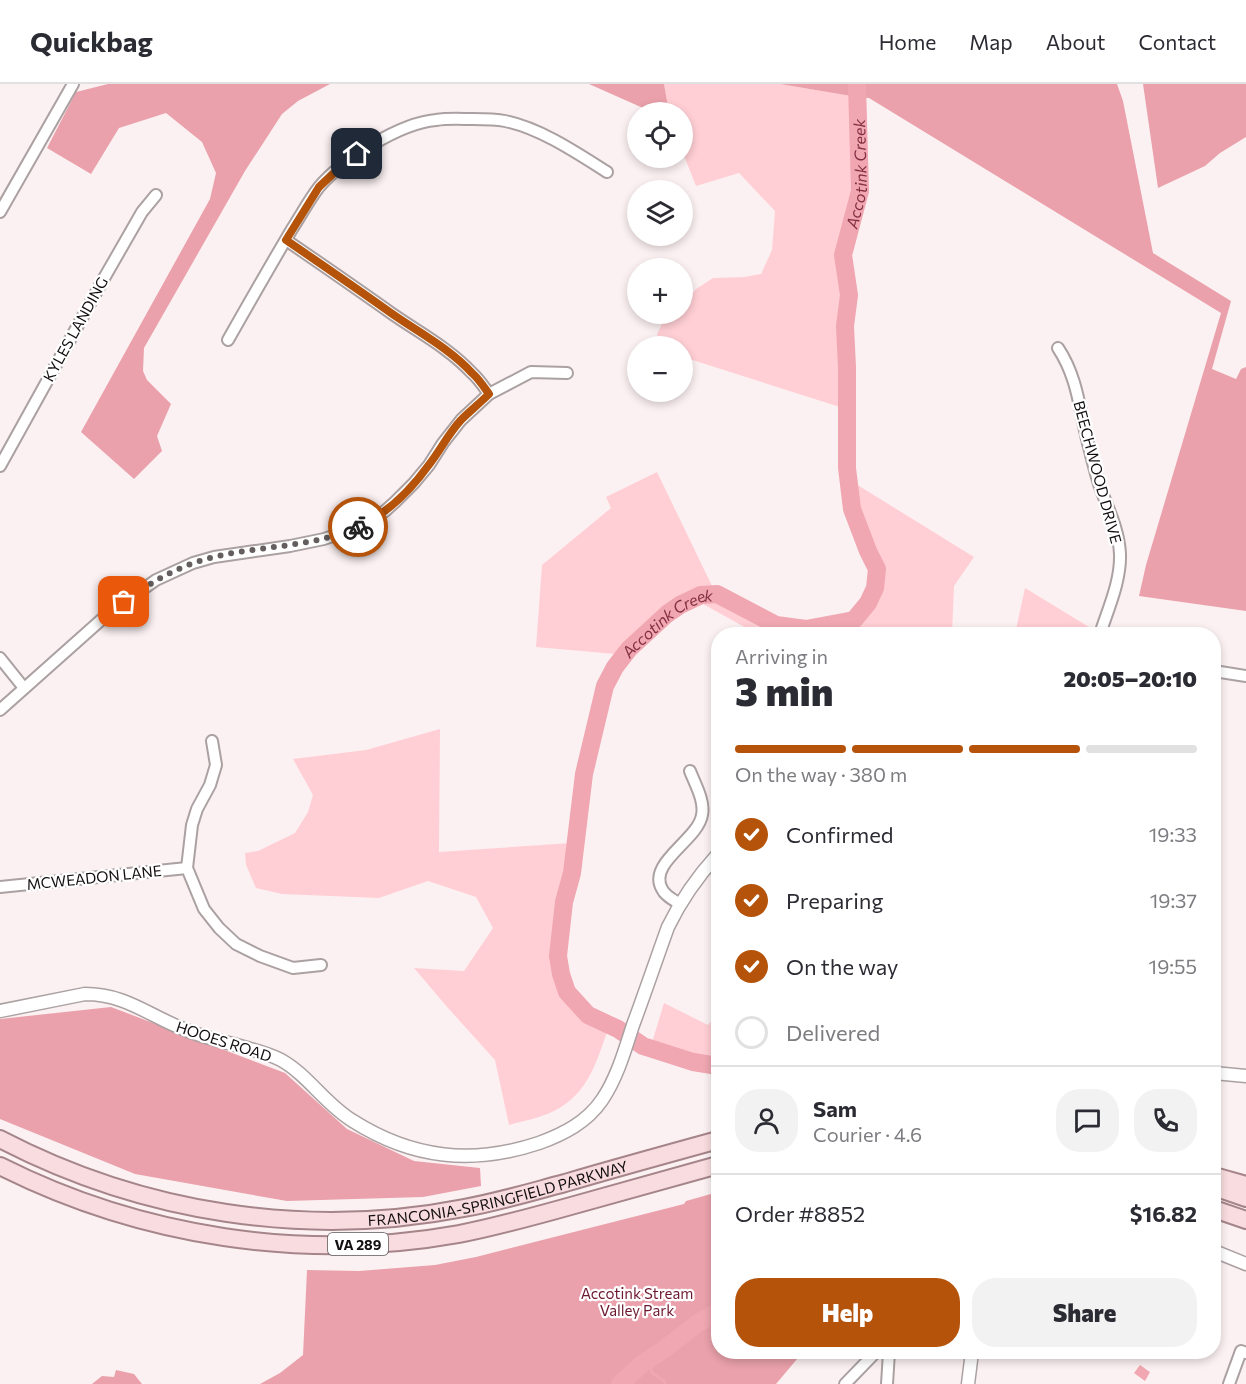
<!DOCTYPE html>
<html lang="en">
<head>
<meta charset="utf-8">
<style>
  :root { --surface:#fff; --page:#f2f2f3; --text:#2b2b33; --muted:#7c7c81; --line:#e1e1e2; --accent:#b45309 }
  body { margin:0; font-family:Commissioner,sans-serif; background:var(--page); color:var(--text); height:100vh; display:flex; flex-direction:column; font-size:22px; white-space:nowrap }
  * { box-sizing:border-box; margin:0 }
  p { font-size:20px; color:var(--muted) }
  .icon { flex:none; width:33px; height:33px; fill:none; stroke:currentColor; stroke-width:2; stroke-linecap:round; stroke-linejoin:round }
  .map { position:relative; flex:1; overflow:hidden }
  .details { position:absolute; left:711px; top:543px; width:510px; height:732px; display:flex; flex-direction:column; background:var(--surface); border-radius:24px; box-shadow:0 3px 9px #0003 }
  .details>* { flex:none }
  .buttons { position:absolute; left:627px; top:18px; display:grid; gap:12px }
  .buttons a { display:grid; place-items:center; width:66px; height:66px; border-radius:50%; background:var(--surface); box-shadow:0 3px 9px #0003; font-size:30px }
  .pin { position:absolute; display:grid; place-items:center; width:51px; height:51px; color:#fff; margin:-26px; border-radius:12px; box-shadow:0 3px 9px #0006 }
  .courier { position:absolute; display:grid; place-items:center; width:60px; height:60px; margin:-30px; border:4px solid #b45309; border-radius:50%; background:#fff; color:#222; box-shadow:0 2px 8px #0007 }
  .summary em { font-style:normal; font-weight:800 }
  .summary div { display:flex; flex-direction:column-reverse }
  .summary { display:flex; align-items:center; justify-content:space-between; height:102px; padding:0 24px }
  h1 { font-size:39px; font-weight:800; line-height:45px }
  .bar { display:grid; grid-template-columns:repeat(4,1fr); gap:9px 6px; align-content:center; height:72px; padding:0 24px }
  .bar i { height:8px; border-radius:4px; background:var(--line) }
  .bar .active { background:var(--accent) }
  .bar p { grid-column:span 4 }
  .line { display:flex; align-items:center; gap:15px; padding:0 24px; border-top:2px solid var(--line) }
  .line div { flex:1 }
  .round { display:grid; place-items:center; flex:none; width:63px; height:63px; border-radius:24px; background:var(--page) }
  ol { padding:0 24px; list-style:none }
  li { display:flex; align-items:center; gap:18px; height:66px }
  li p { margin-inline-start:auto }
  li .icon { padding:6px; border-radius:50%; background:var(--accent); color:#fff; stroke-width:4 }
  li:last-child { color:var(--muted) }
  li i { width:33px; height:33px; border:3px solid var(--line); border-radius:50% }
  .button { display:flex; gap:12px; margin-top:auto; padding:12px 24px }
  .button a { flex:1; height:69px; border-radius:24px; background:var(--accent); color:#fff; font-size:24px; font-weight:800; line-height:69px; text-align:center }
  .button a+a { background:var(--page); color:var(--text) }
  header { display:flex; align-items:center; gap:36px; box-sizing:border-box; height:84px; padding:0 30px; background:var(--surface); border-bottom:2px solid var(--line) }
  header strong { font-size:28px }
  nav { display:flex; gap:33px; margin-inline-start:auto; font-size:21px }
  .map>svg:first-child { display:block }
  .green { fill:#ffcfd5 }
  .forest { fill:#eaa1ab }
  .water { fill:#f0a7b1 }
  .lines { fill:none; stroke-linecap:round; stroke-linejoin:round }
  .stream { stroke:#f0a7b1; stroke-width:3 }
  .river { stroke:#f0a7b1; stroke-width:18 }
  .minor-casing { stroke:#aba1a2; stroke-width:14 }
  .tertiary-casing { stroke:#aba1a2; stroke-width:15 }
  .primary-casing { stroke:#a58589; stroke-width:20 }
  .minor { stroke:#fff; stroke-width:10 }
  .tertiary { stroke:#fff; stroke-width:12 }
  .primary { stroke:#f8dcdf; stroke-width:16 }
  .done { stroke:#655e5f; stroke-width:6; stroke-dasharray:0 10.8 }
  .route { stroke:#b45309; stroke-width:8 }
  .labels { text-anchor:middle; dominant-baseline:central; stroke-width:4.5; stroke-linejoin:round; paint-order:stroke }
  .shield { fill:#fff; stroke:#5a5758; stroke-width:1.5 }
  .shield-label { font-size:14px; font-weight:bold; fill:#130f10 }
  .street-label { font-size:15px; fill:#130f10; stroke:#fff }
  .park-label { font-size:15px; fill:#6c182e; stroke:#fff }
  .water-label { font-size:16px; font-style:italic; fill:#842f42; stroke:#fff }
</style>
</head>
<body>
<header>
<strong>Quickbag</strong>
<nav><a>Home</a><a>Map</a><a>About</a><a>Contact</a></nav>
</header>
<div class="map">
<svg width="1246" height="1300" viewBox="0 0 1246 1300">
  <rect width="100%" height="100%" fill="#fcf1f2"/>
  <g class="green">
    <polygon points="664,0 780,0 857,13 860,107 843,171 839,197 842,218 839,236 843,324 683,273 682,262 658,262 659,257 657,250 667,230 682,230 683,221 696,205 713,194 744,193 761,190 772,166 775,127 739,89 696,102 683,69 682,28 669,28"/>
    <polygon points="657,388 714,506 790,544 858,529 875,496 843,417 843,392 974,473 954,502 952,550 757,550 685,510 615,570 536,563 542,481 611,424 606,413"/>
    <polygon points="1025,504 1089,543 1087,550 1015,550"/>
    <path d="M440,645L439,768L571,759L556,837L553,878L562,911L610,940C597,975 590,1009 554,1027C540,1034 523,1037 509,1041L495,976L448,924L414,884L464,887L493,844L476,813L428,797L379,814L282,810L256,804L246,781L245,769L258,767L295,749L308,728L313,711L293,675L366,666Z"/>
    <polygon points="664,919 708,941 718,929 718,988 703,988 673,978 650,965"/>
  </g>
  <g class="forest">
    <polygon points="108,0 330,0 298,17 282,30 245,87 144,264 143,287 147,296 171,320 157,352 162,367 134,395 81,348 210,115 216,89 202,58 166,29 119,44 91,90 47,64 76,8"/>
    <polygon points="589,0 664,0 669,28 652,28"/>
    <polygon points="780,0 1117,0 1123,17 1153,169 1231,217 1212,285 1236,295 1241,285 1246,283 1246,527 1139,512 1146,481 1221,229 869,14 857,13"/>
    <polygon points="1143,0 1246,0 1246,53 1220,69 1205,82 1158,104"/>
    <polygon points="111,923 285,989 347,1045 414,1077 480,1084 481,1102 423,1113 287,1117 135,1090 0,1035 0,935"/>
    <polygon points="718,1108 718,1268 803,1268 776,1300 260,1300 280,1289 303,1271 307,1186 359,1187 435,1181 476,1173 684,1120 686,1117"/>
    <polygon points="116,1286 134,1290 142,1300 92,1300 102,1292 114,1293"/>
  </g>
  <polygon class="water" points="1140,1281 1150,1288 1145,1297 1134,1289"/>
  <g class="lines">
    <polyline class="stream" points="652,1273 651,1284 652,1289 663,1296 665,1300"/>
    <g class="river">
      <path id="s1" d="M718,982L693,978L643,962L618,945L588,931L567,908L561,890L558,872L564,818L572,789L584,690L605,602L615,583L629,565L667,530L680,521L701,511L717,510L776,541L806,545L854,536L868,519L875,504L877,485L868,467L852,425L847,384V283L845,242L849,211L843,171L860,107L857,0"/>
      <polyline points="620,1300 642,1280 663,1266 698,1239 718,1228"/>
    </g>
    <defs>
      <g id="minor">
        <polyline points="0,128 73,0"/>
        <path d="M286,156C321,180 356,204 391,229C418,248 449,264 472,289C479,295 484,303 489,310"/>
        <path d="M228,256C249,219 270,182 292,145C301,131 309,116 319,103C343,75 400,39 436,36C448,34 461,35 473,35C483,35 495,35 505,37C540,44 577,69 607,88"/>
        <path d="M1058,264C1076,291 1079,320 1086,351C1090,367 1094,384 1099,400C1107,423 1119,445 1120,470C1121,497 1108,525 1100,550"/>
        <polyline points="0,382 103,196 142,128 156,111"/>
        <polyline points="0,574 24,604"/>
        <polyline points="1214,587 1246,592"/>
        <polyline points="0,626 110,528 156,496 193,479 214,473 290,462 324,455 350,446 363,441 385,427 395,418 414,399 429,381 443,359 461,336 489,310 531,288 567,289"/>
        <polyline points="212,657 216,681 210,701 197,725 192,741 187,784 204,825 219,844 236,860 260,872 293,884 321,881"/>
        <polyline points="0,803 187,784"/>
        <path d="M680,820C674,816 665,812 662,805C647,779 698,756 702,731C705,717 695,700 690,687"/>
        <polyline points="845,1300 876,1268"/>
        <polyline points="887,1300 889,1268"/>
        <polyline points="1229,1300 1241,1267 1246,1269"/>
      </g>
      <g id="tertiary">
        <path d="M0,927L85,910C126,910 149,932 186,946C205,954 226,958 247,964C258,967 270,970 281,976C308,991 325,1020 353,1037C413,1075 473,1081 539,1059C564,1050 587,1038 602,1016C617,994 625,966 633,941C645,909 656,876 668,843C681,816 698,792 718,770"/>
        <polyline points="1214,989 1246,992"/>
        <polyline points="1214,1167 1246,1180"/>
        <polyline points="968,1300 972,1268"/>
      </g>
      <g id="primary">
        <path id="s2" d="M0,1055C142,1129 306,1155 464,1124C498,1118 531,1108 565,1099C616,1084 667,1070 718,1056"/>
        <path d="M0,1082C141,1153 304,1178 459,1150C500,1142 539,1131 578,1120C625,1107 672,1094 718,1081"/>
        <polyline points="1218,1093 1246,1101"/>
        <polyline points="1214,1103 1246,1114"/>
        <polyline points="1214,1125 1246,1136"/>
      </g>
    </defs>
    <use href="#minor" class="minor-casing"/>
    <use href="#tertiary" class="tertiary-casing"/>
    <use href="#primary" class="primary-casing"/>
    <use href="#minor" class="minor"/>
    <use href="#tertiary" class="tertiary"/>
    <use href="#primary" class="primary"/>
  </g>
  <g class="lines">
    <path class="done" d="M124,518C151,498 180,481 214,473C262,461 311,464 358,443"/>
    <path class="route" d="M357,70L336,87L319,103L286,156C321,180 356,204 391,229C418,248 449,264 472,289C479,295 484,303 489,310C480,319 470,327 461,336C448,350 440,367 428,382C410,407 386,430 358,443"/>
  </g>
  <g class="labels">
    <rect class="shield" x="328" y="1149" width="60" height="22" rx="4.5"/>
    <g class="shield-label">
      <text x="358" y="1160">VA 289</text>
    </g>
    <g class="street-label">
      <text transform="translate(75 245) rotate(-61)">KYLES LANDING</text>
      <text transform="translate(1098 388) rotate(75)">BEECHWOOD DRIVE</text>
      <text transform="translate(94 793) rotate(-6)">MCWEADON LANE</text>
      <text transform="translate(224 957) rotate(18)">HOOES ROAD</text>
      <text stroke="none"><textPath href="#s2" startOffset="514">FRANCONIA-SPRINGFIELD PARKWAY</textPath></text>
    </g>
    <g class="park-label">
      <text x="637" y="1209">Accotink Stream<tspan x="637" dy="17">Valley Park</tspan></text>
    </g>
    <g class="water-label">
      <text stroke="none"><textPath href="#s1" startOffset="1242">Accotink Creek</textPath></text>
      <text stroke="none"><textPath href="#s1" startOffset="576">Accotink Creek</textPath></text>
    </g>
  </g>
</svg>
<div class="buttons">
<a><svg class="icon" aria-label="locate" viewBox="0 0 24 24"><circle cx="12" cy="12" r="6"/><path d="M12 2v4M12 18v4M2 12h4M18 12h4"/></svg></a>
<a><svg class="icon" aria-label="layers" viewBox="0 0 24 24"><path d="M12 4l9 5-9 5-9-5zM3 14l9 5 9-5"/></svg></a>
<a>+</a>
<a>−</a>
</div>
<div class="pin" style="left:124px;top:518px;background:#ea580c"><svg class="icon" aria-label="bag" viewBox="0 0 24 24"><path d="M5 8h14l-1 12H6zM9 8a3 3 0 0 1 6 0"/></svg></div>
<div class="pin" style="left:357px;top:70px;background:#1f2937"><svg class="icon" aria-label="home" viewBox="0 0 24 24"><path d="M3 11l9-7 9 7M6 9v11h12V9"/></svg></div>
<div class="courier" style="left:358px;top:443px"><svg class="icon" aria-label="bike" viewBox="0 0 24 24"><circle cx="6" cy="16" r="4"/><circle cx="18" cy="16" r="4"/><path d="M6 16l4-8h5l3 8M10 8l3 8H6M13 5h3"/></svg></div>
<section class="details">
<div class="summary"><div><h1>3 min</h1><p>Arriving in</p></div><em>20:05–20:10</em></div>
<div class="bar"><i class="active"></i><i class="active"></i><i class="active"></i><i></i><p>On the way · 380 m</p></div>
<ol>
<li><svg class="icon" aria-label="check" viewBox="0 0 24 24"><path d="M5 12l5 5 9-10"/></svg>Confirmed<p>19:33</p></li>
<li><svg class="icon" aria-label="check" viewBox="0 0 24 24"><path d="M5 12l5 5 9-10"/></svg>Preparing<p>19:37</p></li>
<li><svg class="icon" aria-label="check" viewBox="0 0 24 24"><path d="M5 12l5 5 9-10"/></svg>On the way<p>19:55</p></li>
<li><i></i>Delivered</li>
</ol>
<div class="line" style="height:108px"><a class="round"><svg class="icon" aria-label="person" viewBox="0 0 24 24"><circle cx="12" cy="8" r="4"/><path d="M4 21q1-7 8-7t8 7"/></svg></a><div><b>Sam</b><p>Courier · 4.6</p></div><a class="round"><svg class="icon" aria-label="chat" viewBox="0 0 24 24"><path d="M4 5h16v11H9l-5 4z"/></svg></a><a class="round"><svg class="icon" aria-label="phone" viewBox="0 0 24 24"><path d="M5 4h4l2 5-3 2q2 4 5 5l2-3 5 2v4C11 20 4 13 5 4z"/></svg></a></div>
<div class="line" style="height:78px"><div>Order #8852</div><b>$16.82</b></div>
<div class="button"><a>Help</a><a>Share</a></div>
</section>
</div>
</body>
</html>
